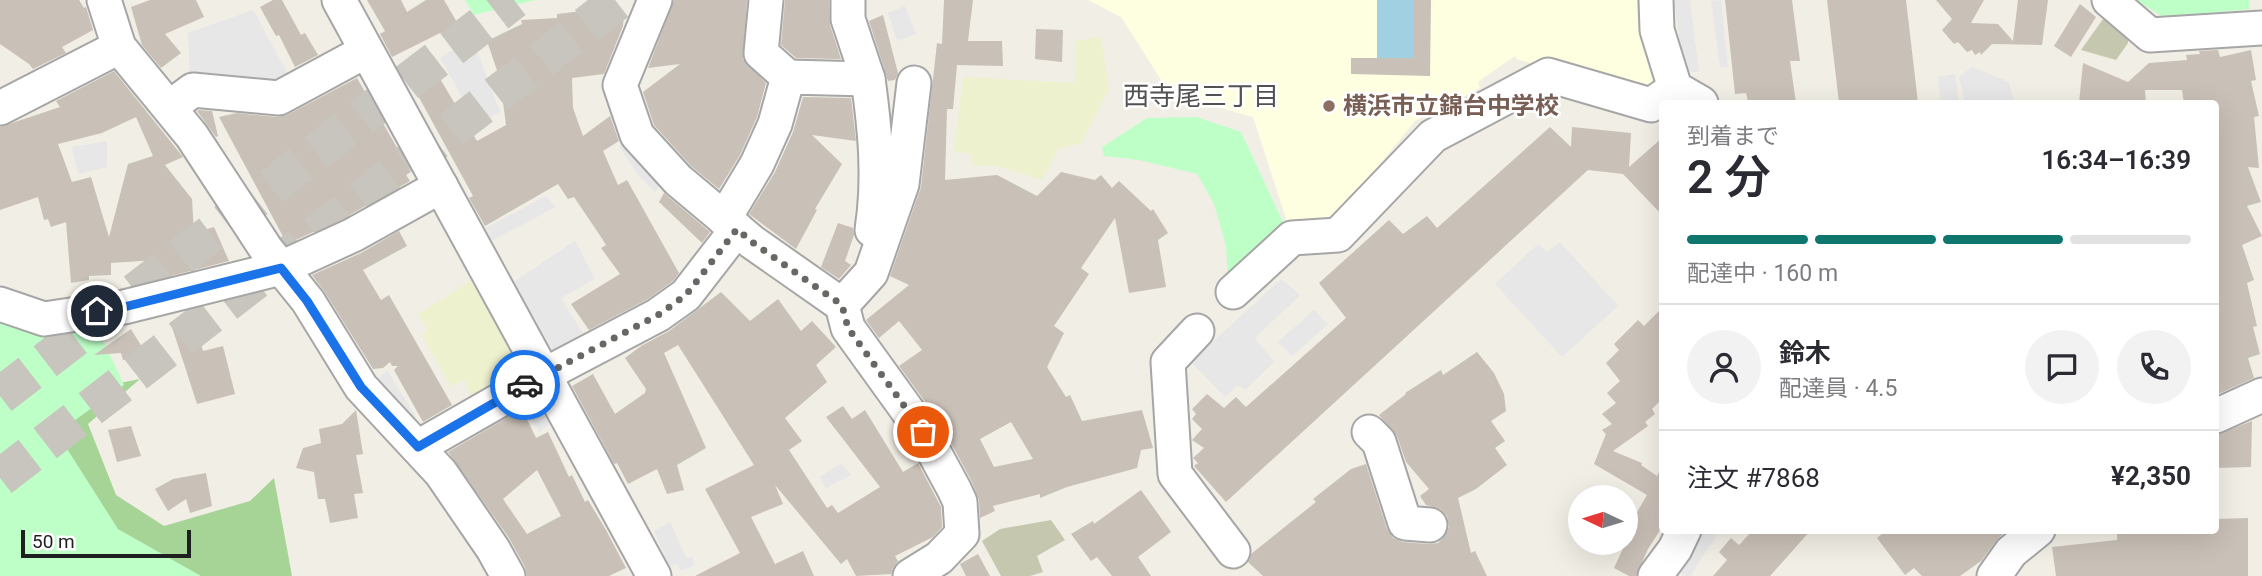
<!DOCTYPE html>
<html lang="ja">
<head>
<meta charset="utf-8">
<style>
  :root { --surface:#fff; --page:#f2f2f3; --text:#2b2b33; --muted:#7c7c81; --line:#e1e1e2; --accent:#0f766e }
  body { margin:0; font-family:Roboto,"Noto Sans JP",sans-serif; background:var(--page); color:var(--text); height:100vh; display:flex; flex-direction:column; font-size:26px; white-space:nowrap }
  * { box-sizing:border-box; margin:0 }
  p { font-size:23px; color:var(--muted) }
  .icon { flex:none; width:38px; height:38px; fill:none; stroke:currentColor; stroke-width:2; stroke-linecap:round; stroke-linejoin:round }
  .map { position:relative; flex:1; overflow:hidden }
  .details { position:absolute; left:1659px; top:100px; width:560px; height:434px; display:flex; flex-direction:column; background:var(--surface); border-radius:7px; box-shadow:0 7px 28px #0002 }
  .details>* { flex:none }
  .needle { width:46px; rotate:274deg }
  .buttons { position:absolute; left:1568px; top:485px; display:grid; gap:14px }
  .buttons a { display:grid; place-items:center; width:70px; height:70px; border-radius:50%; background:var(--surface); box-shadow:0 7px 28px #0002; font-size:35px }
  .scale { position:absolute; left:21px; bottom:18px; width:170px; box-sizing:border-box; padding-left:7px; border:4px solid #1f1f1f; border-top:0; font-size:19px; line-height:24px; white-space:nowrap; color:#1f1f1f; -webkit-text-stroke:5px #fff; paint-order:stroke }
  .pin { position:absolute; display:grid; place-items:center; width:60px; height:60px; color:#fff; margin:-30px; border:4px solid #fff; border-radius:50%; box-shadow:0 2px 7px #0007 }
  .courier { position:absolute; display:grid; place-items:center; width:70px; height:70px; margin:-35px; border:5px solid #1a73e8; border-radius:50%; background:#fff; color:#222; box-shadow:0 2px 9px #0007 }
  .head em { font-style:normal; font-weight:600 }
  .head div { display:flex; flex-direction:column-reverse }
  .head { display:flex; align-items:center; justify-content:space-between; height:119px; padding:0 28px }
  h1 { font-size:46px; font-weight:600; line-height:52px }
  .bar { display:grid; grid-template-columns:repeat(4,1fr); gap:10px 7px; align-content:center; height:84px; padding:0 28px }
  .bar i { height:9px; border-radius:5px; background:var(--line) }
  .bar .current { background:var(--accent) }
  .bar p { grid-column:span 4 }
  .line { display:flex; align-items:center; gap:18px; padding:0 28px; border-top:2px solid var(--line) }
  .line div { flex:1 }
  .round { display:grid; place-items:center; flex:none; width:74px; height:74px; border-radius:37px; background:var(--page) }
  .map>svg:first-child { display:block }
  .education { fill:#fdffe0 }
  .construction { fill:#c5c7af }
  .farmland { fill:#edf1ce }
  .forest { fill:#a5d496 }
  .park { fill:#beffc7 }
  .parking { fill:#e7e7e7 }
  .water { fill:#a1d0e3 }
  .building { fill:#c9c0b7; fill-rule:evenodd }
  .lines { fill:none; stroke-linecap:round; stroke-linejoin:round }
  .highway-tunnel { stroke:#c7c5bd; stroke-width:38; stroke-dasharray:38 19; stroke-linecap:butt }
  .minor-casing { stroke:#a6a6a6; stroke-width:37 }
  .minor { stroke:#fff; stroke-width:33 }
  .done { stroke:#686764; stroke-width:7; stroke-dasharray:0 12.6 }
  .route { stroke:#1a73e8; stroke-width:9 }
  .education-dot { fill:#8d6e63; stroke:#fff; stroke-width:2.5 }
  .labels { text-anchor:middle; dominant-baseline:central; stroke-width:5; stroke-linejoin:round; paint-order:stroke }
  .education-label { font-size:24px; font-weight:bold; fill:#785e54; stroke:#fff; text-anchor:start }
  .neighbourhood-label { font-size:26px; fill:#525252; stroke:#fff }
</style>
</head>
<body>
<div class="map">
<svg width="2262" height="576" viewBox="0 0 2262 576">
  <rect width="100%" height="100%" fill="#f1eee5"/>
  <polygon class="education" points="1088,0 1637,0 1638,29 1653,83 1636,96 1517,59 1515,56 1478,82 1480,88 1415,121 1327,229 1289,228 1253,117 1170,94 1121,17"/>
  <g class="construction">
    <polygon points="2103,19 2128,33 2128,43 2116,60 2081,50"/>
    <polygon points="1051,520 1065,540 1037,556 1043,572 1030,576 1001,576 982,541 1000,529"/>
  </g>
  <g class="farmland">
    <polygon points="1101,37 1109,89 1081,143 1058,149 1042,180 997,166 972,165 971,154 954,151 963,77 1075,83 1076,41"/>
    <polygon points="471,281 522,367 523,374 474,402 464,380 450,386 422,335 428,330 418,314"/>
  </g>
  <polygon class="forest" points="140,379 88,424 116,495 164,526 250,501 274,478 292,576 62,576 41,442 74,392"/>
  <g class="park">
    <polygon points="465,0 535,0 474,15"/>
    <polygon points="2136,0 2249,0 2250,9 2165,18"/>
    <polygon points="1196,117 1241,132 1283,222 1228,280 1226,246 1214,204 1197,174 1139,160 1104,156 1102,147 1147,118"/>
    <polygon points="0,316 94,321 124,385 57,433 118,529 201,576 0,576"/>
  </g>
  <g class="parking">
    <polygon points="1674,0 1690,0 1699,72 1684,72"/>
    <polygon points="1721,0 1728,67 1720,67 1711,1"/>
    <polygon points="905,6 916,34 897,41 888,13"/>
    <polygon points="253,10 290,78 274,88 190,79 188,33"/>
    <polygon points="472,38 500,112 477,123 440,58"/>
    <polygon points="433,60 441,72 412,92 403,78"/>
    <polygon points="1972,67 2009,82 2014,103 1965,103 1959,77"/>
    <polygon points="1955,74 1959,103 1941,103 1938,77"/>
    <polygon points="631,138 665,179 655,192 636,172 619,146"/>
    <polygon points="107,141 107,167 78,174 72,147"/>
    <polygon points="546,196 556,207 491,241 486,228"/>
    <polygon points="575,241 595,279 561,298 588,342 557,357 514,282"/>
    <polygon points="1560,242 1618,306 1562,357 1495,284 1538,244 1547,252"/>
    <polygon points="1281,279 1300,295 1255,338 1274,362 1245,390 1238,385 1225,397 1191,362"/>
    <polygon points="1314,310 1328,324 1292,356 1278,342"/>
    <polygon points="387,370 416,417 406,425 371,386"/>
    <polygon points="536,398 552,423 539,432 525,405"/>
    <polygon points="841,463 851,475 826,488 820,477"/>
    <polygon points="670,522 686,558 692,556 694,565 681,571 677,564 669,565 654,531"/>
    <polygon points="1699,530 1720,530 1690,576 1686,576 1674,569"/>
  </g>
  <rect class="water" x="1377" y="0" width="37" height="58"/>
  <g class="building">
    <polygon points="0,0 79,0 84,8 86,7 93,30 62,47 66,53 33,69 29,64 0,44"/>
    <polygon points="150,0 196,0 204,17 165,34 181,53 161,68 142,45 131,7"/>
    <polygon points="273,0 282,0 301,35 305,33 318,55 295,67 279,35 276,36 260,7"/>
    <polygon points="367,0 401,0 407,12 426,0 444,0 458,24 392,57 380,34 385,31"/>
    <polygon points="674,0 747,0 743,59 766,83 757,117 740,155 719,189 691,166 654,125 643,92 680,64 648,68"/>
    <polygon points="785,0 829,0 830,25 841,59 796,58 781,45"/>
    <path d="M944,0H973L968,41H1002L1003,66L957,65L953,109H947L945,180L997,175L1037,196L1061,172L1095,180L1101,175L1112,188L1119,181L1151,211L1153,209L1168,233L1158,240L1166,287L1129,293L1115,218L1081,268L1089,274L1054,326L1064,333L1047,367L1066,397L1070,395L1082,421L1142,410L1153,448L1141,450L1137,468L1067,487L1040,498V494L993,506L995,511L980,518L979,500L971,480L939,421L899,366L922,350L899,321L879,338L866,320L909,285L890,276L921,187L937,43L942,44ZM1011,422L1033,459L994,467L980,439Z"/>
    <polygon points="1414,0 1431,0 1430,76 1351,74 1351,58 1414,58"/>
    <polygon points="1725,0 1792,0 1800,61 1790,61 1796,103 1748,102 1746,93 1735,94"/>
    <polygon points="1827,0 1906,0 1918,103 1839,103"/>
    <polygon points="1936,0 1984,0 1971,23 1998,24 2013,41 2018,0 2048,0 2042,45 1992,44 1981,55 1980,52 1975,55 1972,50 1967,52 1958,42 1954,44 1942,30 1952,19"/>
    <polygon points="2080,4 2096,17 2071,57 2054,46"/>
    <polygon points="582,11 624,12 623,26 604,74 572,78 573,108 583,136 610,116 619,141 603,151 618,185 627,180 679,273 673,281 648,299 589,330 571,304 620,274 601,248 606,245 601,237 574,197 568,199 558,184 485,226 469,198 473,196 416,92 439,77 477,141 506,125 500,79 487,41 522,24 521,20 557,18 557,14"/>
    <polygon points="883,15 898,73 895,80 888,81 869,21"/>
    <polygon points="1036,29 1063,30 1062,62 1035,59"/>
    <polygon points="2218,50 2220,57 2251,50 2256,80 2251,81 2259,116 2254,117 2259,168 2248,167 2261,202 2247,206 2262,236 2242,245 2254,280 2247,283 2257,326 2253,327 2260,354 2248,358 2254,378 2216,395 2216,103 2184,103 2182,90 2145,90 2146,103 2079,103 2083,63 2128,82 2149,63 2187,60 2186,55 2200,54 2199,51"/>
    <path d="M114,71L183,157L165,165L192,199L194,233L214,227L229,261L163,278L156,260L111,263V275L89,276V280L71,283L66,222L51,227L48,219L44,220L38,197L0,210V127L60,107L56,101ZM136,117L153,156L128,164L109,237L91,177L72,182L58,144L102,133Z"/>
    <polygon points="357,78 411,172 406,175 410,181 344,218 287,244 219,117 237,113 277,117 287,115"/>
    <polygon points="803,97 851,98 856,141 812,135 842,164 815,209 817,210 796,249 749,214 775,172 793,132"/>
    <polygon points="199,110 212,111 218,136 216,137 197,111"/>
    <polygon points="1550,127 1571,147 1572,127 1631,133 1629,167 1662,138 1662,215 1623,174 1588,170 1226,502 1194,466 1198,463 1193,458 1204,448 1192,440 1202,429 1192,419 1196,414 1192,409 1207,394 1224,408 1236,397 1246,407 1346,318 1319,283 1389,220 1403,234 1427,216 1437,228"/>
    <polygon points="664,193 710,232 702,243 659,202"/>
    <polygon points="838,223 853,228 854,235 845,261 851,265 839,279 821,267"/>
    <polygon points="399,231 407,246 363,270 381,300 389,295 452,405 423,422 394,370 398,366 392,366 390,362 383,368 373,369 324,291 312,275 361,253"/>
    <polygon points="721,292 750,321 778,299 801,331 812,321 836,347 816,365 827,382 785,418 802,441 789,450 827,508 832,505 838,513 880,487 826,417 843,406 852,419 865,410 903,472 918,463 941,507 942,527 933,537 895,556 898,561 893,568 891,574 856,576 847,559 841,564 775,485 783,504 751,517 775,564 803,551 814,576 695,576 740,553 705,489 754,465 678,345 664,353 706,448 677,465 684,490 667,494 657,469 628,484 617,463 614,464 572,386 593,374 615,414 645,393 646,389 625,358 641,346 669,331"/>
    <polygon points="1662,308 1662,399 1652,409 1655,414 1645,422 1648,426 1613,451 1642,463 1641,465 1657,476 1662,466 1662,527 1648,549 1636,576 1629,576 1614,568 1632,529 1628,528 1647,495 1594,464 1606,434 1602,430 1612,424 1602,414 1616,403 1607,393 1620,381 1606,363 1619,350 1614,344 1638,320 1644,326"/>
    <polygon points="194,320 203,351 223,346 235,394 197,404 172,327"/>
    <polygon points="131,329 151,362 136,372 128,359 123,360 121,353 94,355"/>
    <polygon points="1477,352 1494,373 1504,394 1506,411 1491,421 1505,441 1495,448 1507,465 1476,489 1458,498 1471,553 1475,551 1487,576 1263,576 1248,562 1251,554 1316,502 1313,499 1351,469 1366,464 1387,529 1393,538 1403,542 1428,544 1438,543 1445,536 1449,527 1447,516 1440,509 1426,505 1420,496 1429,489 1406,462 1397,436 1379,415 1406,394 1405,393 1441,370 1443,375"/>
    <path d="M522,409L536,438L548,432L569,477L572,475L585,502L588,500L606,530L626,568L609,576H527L525,567L509,538L448,452ZM537,470L561,516L527,534L503,499Z"/>
    <polygon points="356,410 363,454 356,455 363,493 354,494 358,518 330,523 325,499 318,499 314,472 296,468 303,448 321,443 319,429 342,424"/>
    <polygon points="2252,421 2251,467 2216,468 2216,435"/>
    <polygon points="131,426 141,456 117,462 108,430"/>
    <polygon points="206,473 212,506 190,513 186,499 168,511 155,489 173,479"/>
    <polygon points="1141,490 1171,532 1138,557 1151,576 1112,576 1097,557 1091,561 1071,534 1093,521 1094,524"/>
    <polygon points="2248,518 2248,576 2056,576 2052,547 2117,540 2117,532 2216,530 2216,519"/>
    <polygon points="1753,530 1811,530 1770,576 1713,576 1727,560 1719,552 1731,538 1739,545"/>
    <polygon points="1887,530 2007,530 1996,541 1981,561 1960,576 1922,576 1914,568 1905,575 1877,538"/>
    <polygon points="978,554 990,576 966,576 960,564"/>
  </g>
  <g class="lines">
    <g class="highway-tunnel">
      <polyline points="0,396 514,0"/>
      <polyline points="0,478 619,0"/>
    </g>
    <defs>
      <g id="minor">
        <polyline points="104,0 119,47 192,136 266,249 308,301 361,387 441,473 493,549 508,576"/>
        <polyline points="339,0 654,576"/>
        <polyline points="655,0 620,85 637,135 678,180 752,242 842,305 848,328 923,432 954,489 960,502 962,534 939,558 910,576"/>
        <polyline points="766,0 761,53 788,77"/>
        <polyline points="1656,0 1657,30 1675,88 1701,103"/>
        <polyline points="2109,0 2150,35 2262,28"/>
        <path d="M868,79C875,130 880,178 872,230"/>
        <polyline points="170,107 193,90 279,98 366,51"/>
        <polyline points="0,108 119,47"/>
        <polyline points="724,219 757,164 775,124 788,77 868,79 848,19 848,0"/>
        <polyline points="1233,292 1292,238 1338,235 1433,136 1548,75 1651,105 1675,88"/>
        <polyline points="0,304 44,319 124,307 281,268 353,235 441,186"/>
        <polyline points="842,305 871,273 902,184 914,83"/>
        <polyline points="1197,331 1168,362 1175,474 1233,551"/>
        <polyline points="2216,416 2262,395"/>
        <polyline points="1369,432 1379,442 1405,523 1430,525"/>
        <polyline points="418,447 542,376 658,315 686,295 737,229"/>
        <polyline points="1655,576 1675,549 1684,530"/>
        <polyline points="1994,576 2011,552 2038,530"/>
      </g>
    </defs>
    <use href="#minor" class="minor-casing"/>
    <use href="#minor" class="minor"/>
  </g>
  <g class="lines">
    <polyline class="done" points="525,385 658,315 686,295 737,229 752,242 842,305 848,328 923,432"/>
    <polyline class="route" points="97,311 124,307 281,268 307,301 361,387 418,447 525,385"/>
  </g>
  <circle class="education-dot" cx="1329" cy="106" r="7"/>
  <g class="labels">
    <g class="education-label">
      <text x="1343" y="106">横浜市立錦台中学校</text>
    </g>
    <g class="neighbourhood-label">
      <text x="1201" y="96">西寺尾三丁目</text>
    </g>
  </g>
</svg>
<div class="buttons">
<a><svg class="needle" viewBox="-14 -14 28 28"><path d="M0-13l5 13h-10z" fill="#e53935"/><path d="M0 13l5-13h-10z" fill="#7c7c81"/></svg></a>
</div>
<div class="scale">50 m</div>
<div class="pin" style="left:923px;top:432px;background:#ea580c"><svg class="icon" aria-label="bag" viewBox="0 0 24 24"><path d="M5 8h14l-1 12H6zM9 8a3 3 0 0 1 6 0"/></svg></div>
<div class="pin" style="left:97px;top:311px;background:#1f2937"><svg class="icon" aria-label="home" viewBox="0 0 24 24"><path d="M3 11l9-7 9 7M6 9v11h12V9"/></svg></div>
<div class="courier" style="left:525px;top:385px"><svg class="icon" aria-label="car" viewBox="0 0 24 24"><path d="M5 17H2v-5l4-1 3-4h7l3 4 3 1v5h-3M9 17h6M6 11h13"/><circle cx="7" cy="17" r="2"/><circle cx="17" cy="17" r="2"/></svg></div>
<section class="details">
<div class="head"><div><h1>2 分</h1><p>到着まで</p></div><em>16:34–16:39</em></div>
<div class="bar"><i class="current"></i><i class="current"></i><i class="current"></i><i></i><p>配達中 · 160 m</p></div>
<div class="line" style="height:126px"><a class="round"><svg class="icon" aria-label="person" viewBox="0 0 24 24"><circle cx="12" cy="8" r="4"/><path d="M4 21q1-7 8-7t8 7"/></svg></a><div><b>鈴木</b><p>配達員 · 4.5</p></div><a class="round"><svg class="icon" aria-label="chat" viewBox="0 0 24 24"><path d="M4 5h16v11H9l-5 4z"/></svg></a><a class="round"><svg class="icon" aria-label="phone" viewBox="0 0 24 24"><path d="M5 4h4l2 5-3 2q2 4 5 5l2-3 5 2v4C11 20 4 13 5 4z"/></svg></a></div>
<div class="line" style="height:91px"><div>注文 #7868</div><b>¥2,350</b></div>
</section>
</div>
</body>
</html>
